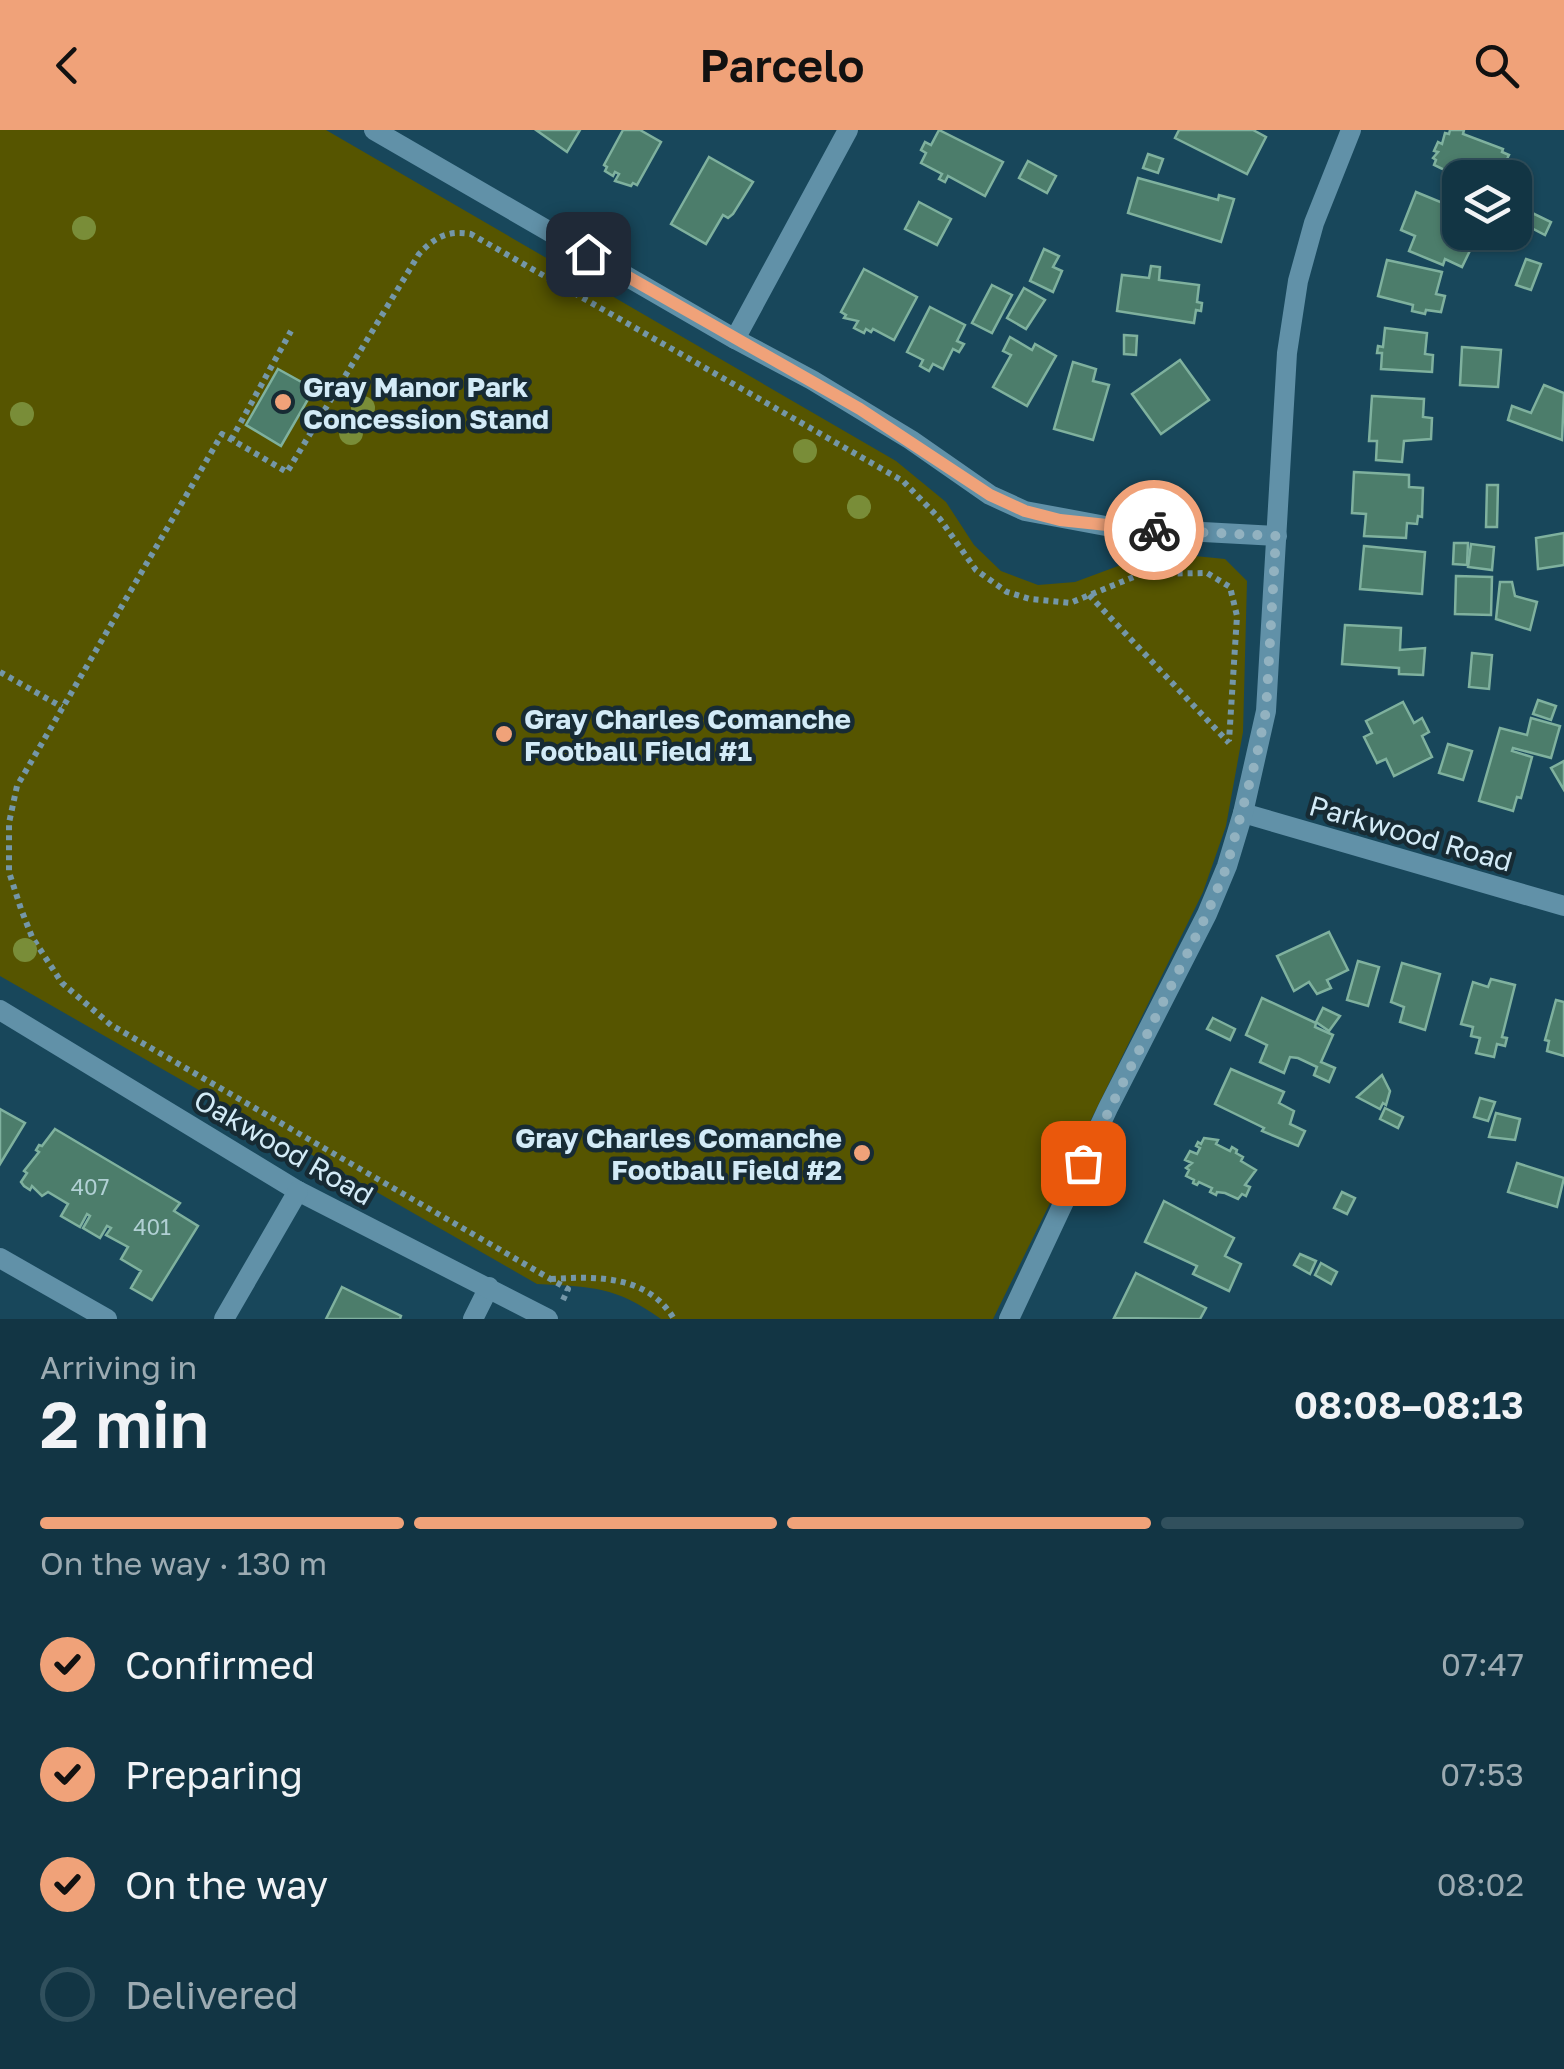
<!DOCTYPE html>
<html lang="en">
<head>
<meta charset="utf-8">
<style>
  :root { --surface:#123544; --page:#1b3d4b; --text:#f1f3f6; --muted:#9cabb2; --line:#31505d; --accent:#f0a279 }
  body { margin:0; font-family:"Golos Text",sans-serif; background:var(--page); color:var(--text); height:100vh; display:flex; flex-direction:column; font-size:38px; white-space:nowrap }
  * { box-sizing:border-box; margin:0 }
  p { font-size:32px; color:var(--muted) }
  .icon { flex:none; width:55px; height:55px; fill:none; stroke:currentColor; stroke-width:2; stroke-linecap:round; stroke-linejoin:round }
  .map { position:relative; height:1189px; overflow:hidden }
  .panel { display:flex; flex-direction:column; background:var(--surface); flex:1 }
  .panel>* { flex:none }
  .fabs { position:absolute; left:1442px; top:30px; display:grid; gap:20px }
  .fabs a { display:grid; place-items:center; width:90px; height:90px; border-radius:20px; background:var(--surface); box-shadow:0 2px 8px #0004,0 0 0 2px var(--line); font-size:50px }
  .pin { position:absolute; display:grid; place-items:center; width:85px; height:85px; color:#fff; margin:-42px; border-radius:20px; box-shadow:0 5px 15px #0006 }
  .courier { position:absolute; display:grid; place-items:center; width:100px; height:100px; margin:-50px; border:8px solid #f0a279; border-radius:50%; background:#fff; color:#222; box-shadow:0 2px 12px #0007 }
  .head em { font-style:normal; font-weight:600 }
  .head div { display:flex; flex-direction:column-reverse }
  .head { display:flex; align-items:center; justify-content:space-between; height:170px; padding:0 40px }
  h1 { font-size:65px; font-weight:600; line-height:75px }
  .bar { display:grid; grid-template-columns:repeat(4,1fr); gap:15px 10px; align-content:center; height:120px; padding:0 40px }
  .bar i { height:12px; border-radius:8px; background:var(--line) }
  .bar .active { background:var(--accent) }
  .bar p { grid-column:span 4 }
  ol { padding:0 40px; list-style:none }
  li { display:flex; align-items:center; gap:30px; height:110px }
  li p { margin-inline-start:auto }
  li .icon { padding:10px; border-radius:50%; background:var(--accent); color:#111; stroke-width:4 }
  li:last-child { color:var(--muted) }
  li i { width:55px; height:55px; border:5px solid var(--line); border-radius:50% }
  header { display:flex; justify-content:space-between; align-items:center; height:130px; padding:0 40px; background:var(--accent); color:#111; font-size:45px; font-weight:600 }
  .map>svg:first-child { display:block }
  .green { fill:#565500 }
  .building { fill:#4c7d6b; stroke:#7fb19e; stroke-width:2.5 }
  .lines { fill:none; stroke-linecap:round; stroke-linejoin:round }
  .path { stroke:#7497a8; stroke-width:6; stroke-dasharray:5 5; stroke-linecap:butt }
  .service { stroke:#6191a8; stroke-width:20 }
  .minor { stroke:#6191a8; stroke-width:20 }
  .tree { fill:#798d38 }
  .done { stroke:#92b2c0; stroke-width:10; stroke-dasharray:0 18 }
  .route { stroke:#f0a279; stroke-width:12 }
  .poi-dot { fill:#f0a279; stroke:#172b34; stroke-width:4 }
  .labels { text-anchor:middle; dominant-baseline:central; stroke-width:9; stroke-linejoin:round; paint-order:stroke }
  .number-label { font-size:22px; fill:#b1d0d4 }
  .poi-label { font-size:28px; font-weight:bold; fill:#d3ebf7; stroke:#172b34; text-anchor:start }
  .street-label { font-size:28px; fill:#d3ebf7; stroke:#172b34 }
</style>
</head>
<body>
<header><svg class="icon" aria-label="back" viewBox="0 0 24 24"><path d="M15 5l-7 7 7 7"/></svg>Parcelo<svg class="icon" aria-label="search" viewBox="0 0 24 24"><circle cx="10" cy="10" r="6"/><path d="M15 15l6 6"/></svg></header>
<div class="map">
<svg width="1564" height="1189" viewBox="0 0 1564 1189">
  <rect width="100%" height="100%" fill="#18475b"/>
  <path class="green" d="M0,0H326L896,331L946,372L974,415L1001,441L1038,455L1075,452L1137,429L1195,426L1225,429L1247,451L1243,602L1226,696L1203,762L993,1189H661C615,1156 592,1157 537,1154L0,846Z"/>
  <g class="building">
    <polygon points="536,0 580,0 567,22"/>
    <polygon points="623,0 640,0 661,12 637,55 633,53 631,56 615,51 619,44 615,42 613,46 605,41 607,37 604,35"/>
    <polygon points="939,0 1003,32 985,66 948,46 945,52 939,49 942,44 921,33 926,23 921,20 925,12 931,15"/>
    <polygon points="1179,0 1253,0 1266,7 1247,44 1175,8"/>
    <polygon points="1450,0 1464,0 1463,4 1503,19 1502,22 1509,25 1507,29 1521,35 1515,48 1461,48 1434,35 1436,30 1433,28 1438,22 1434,21 1438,12 1442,14 1445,3 1449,4"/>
    <polygon points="1148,24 1163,29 1158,43 1143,38"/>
    <polygon points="709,27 753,52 733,84 728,88 723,85 706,114 671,94"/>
    <polygon points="1028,31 1056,46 1047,63 1019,48"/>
    <polygon points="1138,48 1218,70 1219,65 1234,69 1221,112 1128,83"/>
    <polygon points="1416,62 1460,80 1460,102 1479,102 1462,137 1445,129 1443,135 1409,121 1415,106 1401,100"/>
    <polygon points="919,72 951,89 937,115 905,99"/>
    <polygon points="1526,80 1551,92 1545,105 1520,92"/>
    <polygon points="1044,119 1059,126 1053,137 1062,141 1053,162 1030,151"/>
    <polygon points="1526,129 1541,134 1531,160 1516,155"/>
    <polygon points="1387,130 1442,142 1436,164 1445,166 1441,182 1426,180 1425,184 1412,181 1413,175 1378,166"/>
    <polygon points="1151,136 1160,137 1159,150 1199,155 1197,172 1202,173 1201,181 1196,180 1194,193 1117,181 1122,145 1149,148"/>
    <polygon points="864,139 917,167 894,210 873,199 871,202 866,199 864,203 854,198 858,191 844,188 846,185 841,182"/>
    <polygon points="992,155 1012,165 992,203 972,193"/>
    <polygon points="1024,158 1045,170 1026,199 1007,188"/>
    <polygon points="930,177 965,195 957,211 964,214 959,222 953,219 943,239 933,234 929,241 920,236 923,230 907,222"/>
    <polygon points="1385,198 1427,203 1425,224 1433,225 1432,242 1381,239 1382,223 1377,223 1378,216 1383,217"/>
    <polygon points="1124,205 1137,206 1136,225 1124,224"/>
    <polygon points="1010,207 1032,220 1035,214 1056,226 1027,276 993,257 1011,225 1003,221"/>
    <polygon points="1462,217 1501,220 1498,257 1460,255"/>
    <polygon points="1180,230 1209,270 1161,304 1132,264"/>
    <polygon points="1073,232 1096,239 1093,251 1109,255 1093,310 1054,299"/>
    <polygon points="278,239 314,259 281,316 246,295"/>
    <polygon points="1544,255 1564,263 1562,310 1508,290 1512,276 1531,283"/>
    <polygon points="1372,266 1424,269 1423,287 1432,288 1431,309 1404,311 1402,332 1376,330 1377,311 1369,311"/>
    <polygon points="1354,342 1409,345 1409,357 1423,358 1422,387 1418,386 1417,394 1407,393 1406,408 1364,406 1366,384 1352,383"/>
    <polygon points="1487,355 1498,355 1497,397 1486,397"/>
    <polygon points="1564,403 1564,435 1538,439 1536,408"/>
    <polygon points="1454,413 1468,413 1467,435 1453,434"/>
    <polygon points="1471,414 1494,417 1492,440 1468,437"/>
    <polygon points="1364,416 1425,422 1422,464 1360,459"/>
    <polygon points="1456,446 1492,447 1491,485 1455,484"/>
    <polygon points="1500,452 1512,452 1515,466 1537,472 1530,500 1496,489"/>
    <polygon points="1345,495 1401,498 1400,520 1425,518 1423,545 1399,544 1399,538 1342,534"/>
    <polygon points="1472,523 1492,525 1489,559 1469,557"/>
    <polygon points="1538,570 1556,576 1551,590 1533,584"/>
    <polygon points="1403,572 1414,593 1422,588 1429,602 1422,606 1432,627 1394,646 1386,629 1377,633 1364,607 1372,603 1366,591"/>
    <polygon points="1531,588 1560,596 1551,628 1513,618 1512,621 1532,627 1521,668 1517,667 1513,681 1479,671 1500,598 1527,605"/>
    <polygon points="1448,614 1472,621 1463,650 1439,643"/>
    <polygon points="1564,631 1564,660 1551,638"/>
    <polygon points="1329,802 1348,840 1327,850 1331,858 1317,864 1309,852 1294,861 1277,826"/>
    <polygon points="1358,831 1379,837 1368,876 1347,870"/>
    <polygon points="1402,833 1440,844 1425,900 1400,892 1404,877 1391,872"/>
    <polygon points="1491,849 1515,855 1502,907 1507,908 1505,916 1497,914 1494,927 1476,923 1480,908 1471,906 1473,897 1461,894 1473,852 1488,857"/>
    <polygon points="1262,868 1316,893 1315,897 1333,905 1321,932 1335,938 1329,952 1314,945 1317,937 1298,928 1290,927 1284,943 1260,932 1267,915 1246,905"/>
    <polygon points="1556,870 1564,872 1564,926 1547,921 1549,911 1545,910"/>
    <polygon points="1323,878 1340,886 1329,901 1316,892"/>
    <polygon points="1213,888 1235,899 1230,910 1207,899"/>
    <polygon points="1231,939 1284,962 1279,973 1294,981 1290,994 1305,1001 1298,1016 1262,1001 1264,998 1215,974"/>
    <polygon points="1382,945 1390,961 1386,975 1383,973 1380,979 1357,967"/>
    <polygon points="1480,968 1495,972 1488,991 1474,987"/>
    <polygon points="1385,978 1403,987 1398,998 1380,989"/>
    <polygon points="0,979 25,993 0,1034"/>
    <polygon points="1496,983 1520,989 1515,1010 1489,1007"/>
    <polygon points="55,999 180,1073 174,1081 198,1096 152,1170 131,1158 141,1141 121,1129 128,1117 106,1105 111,1098 107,1096 100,1108 83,1098 90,1086 87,1084 80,1097 61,1086 68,1074 48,1062 42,1066 32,1056 30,1060 24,1056 21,1052 27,1043 24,1041 39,1022 36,1020 39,1015 42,1016"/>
    <polygon points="1204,1008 1218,1010 1216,1014 1230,1021 1232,1017 1237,1020 1236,1023 1243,1027 1241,1031 1256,1040 1245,1055 1250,1057 1246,1066 1242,1064 1238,1069 1225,1063 1217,1062 1216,1065 1210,1062 1212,1058 1199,1052 1197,1055 1193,1053 1194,1050 1186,1046 1189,1040 1186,1038 1192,1033 1185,1030 1190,1021 1197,1024 1200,1018 1196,1016 1198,1012 1201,1014"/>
    <polygon points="1517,1033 1564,1048 1557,1077 1508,1062"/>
    <polygon points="1342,1062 1355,1068 1347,1084 1334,1078"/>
    <polygon points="1164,1071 1234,1108 1225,1126 1241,1134 1229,1161 1193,1144 1197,1136 1145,1112"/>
    <polygon points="1300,1124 1316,1131 1310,1144 1294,1135"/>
    <polygon points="1321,1133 1337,1142 1331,1154 1315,1145"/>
    <polygon points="1136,1143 1206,1178 1200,1189 1114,1188"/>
    <polygon points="342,1157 401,1186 400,1189 326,1189"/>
  </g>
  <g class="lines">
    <g class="path">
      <polyline points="231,310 291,201"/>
      <polyline points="1089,465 1229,613"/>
      <polyline points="0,542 62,577"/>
      <path d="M551,1149C596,1146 648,1145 674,1189"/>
      <path d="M563,1170L568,1159L111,895L62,853L32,807L21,779L9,742V693L17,656L222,304L287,342L419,124C435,107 448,100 471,104L903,351L940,389L976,440L1007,462L1030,469L1070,473L1141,444L1207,443L1230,457L1237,486L1229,611"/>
    </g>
    <g class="service">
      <polyline points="0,1128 107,1189"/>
      <polyline points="473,1189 489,1157"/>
    </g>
    <g class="minor">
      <polyline points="374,0 735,209 812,250 911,310 990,365 1025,381 1111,397 1277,406"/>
      <polyline points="735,209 848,0"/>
      <polyline points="1243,683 1564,776"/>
      <polyline points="0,880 298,1061 548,1189"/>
      <polyline points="224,1189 298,1061"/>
      <polyline points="1009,1189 1108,978 1207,784 1227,736 1243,683 1266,581 1287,223 1298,151 1314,93 1351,0"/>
    </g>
  </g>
  <g class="tree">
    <circle cx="84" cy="98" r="12"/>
    <circle cx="363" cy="278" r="12"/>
    <circle cx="22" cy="284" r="12"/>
    <circle cx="351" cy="303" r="12"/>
    <circle cx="805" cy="321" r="12"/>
    <circle cx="859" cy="377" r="12"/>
    <circle cx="25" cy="820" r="12"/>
  </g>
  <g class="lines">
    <polyline class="done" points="1083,1033 1207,784 1227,736 1256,629 1266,581 1276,406 1154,400"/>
    <polyline class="route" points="588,124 860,279 990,365 1025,381 1060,390 1154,400"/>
  </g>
  <g class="poi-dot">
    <circle cx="283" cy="272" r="10"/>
    <circle cx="504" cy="604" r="10"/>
    <circle cx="862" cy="1023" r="10"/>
  </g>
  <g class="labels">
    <g class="number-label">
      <text x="90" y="1056">407</text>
      <text x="152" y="1096">401</text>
    </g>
    <g class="poi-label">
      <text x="303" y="256">Gray Manor Park<tspan x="303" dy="32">Concession Stand</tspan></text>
      <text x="524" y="588">Gray Charles Comanche<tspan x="524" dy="32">Football Field #1</tspan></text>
      <text x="842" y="1007" text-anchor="end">Gray Charles Comanche<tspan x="842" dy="32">Football Field #2</tspan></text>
    </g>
    <g class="street-label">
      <text transform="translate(1411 703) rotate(16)">Parkwood Road</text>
      <text transform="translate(284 1017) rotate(30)">Oakwood Road</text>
    </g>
  </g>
</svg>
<div class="fabs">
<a><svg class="icon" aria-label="layers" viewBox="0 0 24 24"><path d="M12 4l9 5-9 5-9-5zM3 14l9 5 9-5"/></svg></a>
</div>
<div class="pin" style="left:1083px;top:1033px;background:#ea580c"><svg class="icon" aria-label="bag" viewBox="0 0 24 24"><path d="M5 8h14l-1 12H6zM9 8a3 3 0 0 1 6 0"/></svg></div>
<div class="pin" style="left:588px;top:124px;background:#1f2937"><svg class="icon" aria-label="home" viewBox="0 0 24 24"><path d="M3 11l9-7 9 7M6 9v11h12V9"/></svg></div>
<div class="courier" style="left:1154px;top:400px"><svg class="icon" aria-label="bike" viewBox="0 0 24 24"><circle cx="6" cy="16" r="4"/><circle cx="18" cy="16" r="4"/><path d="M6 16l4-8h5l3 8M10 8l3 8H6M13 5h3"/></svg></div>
</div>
<section class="panel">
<div class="head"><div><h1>2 min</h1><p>Arriving in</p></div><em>08:08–08:13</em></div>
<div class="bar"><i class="active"></i><i class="active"></i><i class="active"></i><i></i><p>On the way · 130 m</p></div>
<ol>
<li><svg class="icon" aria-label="check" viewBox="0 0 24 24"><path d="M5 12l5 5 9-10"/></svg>Confirmed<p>07:47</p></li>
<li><svg class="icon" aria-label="check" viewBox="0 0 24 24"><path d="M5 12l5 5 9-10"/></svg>Preparing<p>07:53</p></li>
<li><svg class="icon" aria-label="check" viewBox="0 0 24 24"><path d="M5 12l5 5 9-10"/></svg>On the way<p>08:02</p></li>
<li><i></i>Delivered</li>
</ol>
</section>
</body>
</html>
